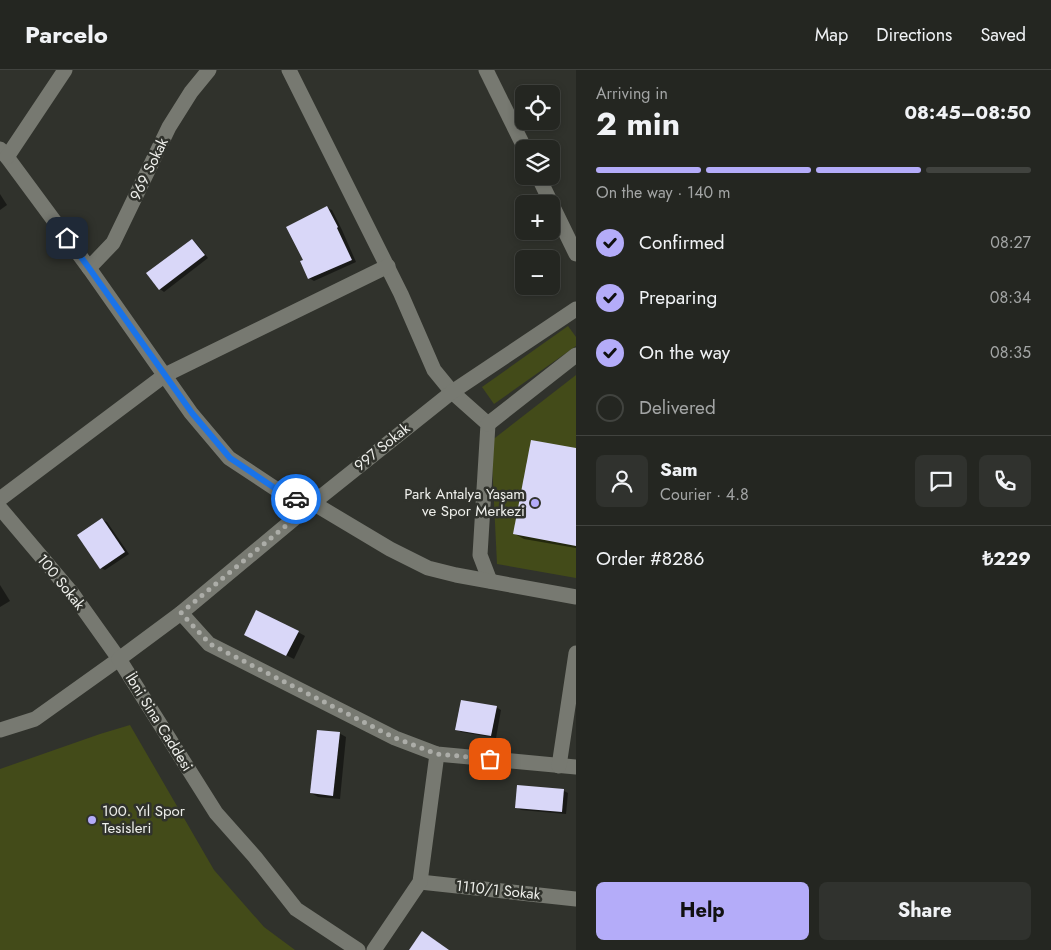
<!DOCTYPE html>
<html lang="en">
<head>
<meta charset="utf-8">
<style>
  :root { --surface:#242621; --page:#30322e; --text:#f1f3f6; --muted:#a3a5a5; --line:#41433f; --accent:#b4acf9 }
  body { margin:0; font-family:Jost,sans-serif; background:var(--page); color:var(--text); height:100vh; display:flex; flex-direction:column; font-size:19px; white-space:nowrap }
  * { box-sizing:border-box; margin:0 }
  p { font-size:16px; color:var(--muted) }
  .icon { flex:none; width:28px; height:28px; fill:none; stroke:currentColor; stroke-width:2; stroke-linecap:round; stroke-linejoin:round }
  .map { position:relative; flex:1; overflow:hidden }
  .drawer { display:flex; flex-direction:column; background:var(--surface); width:475px }
  .drawer>* { flex:none }
  .fabs { position:absolute; left:515px; top:15px; display:grid; gap:10px }
  .fabs a { display:grid; place-items:center; width:45px; height:45px; border-radius:8px; background:var(--surface); box-shadow:0 2px 8px #0003,0 0 0 1px var(--line); font-size:25px }
  .pin { position:absolute; display:grid; place-items:center; width:42px; height:42px; color:#fff; margin:-21px; border-radius:10px; box-shadow:0 2px 8px #0006 }
  .courier { position:absolute; display:grid; place-items:center; width:50px; height:50px; margin:-25px; border:4px solid #1a73e8; border-radius:50%; background:#fff; color:#222; box-shadow:0 1px 6px #0007 }
  .headline em { font-style:normal; font-weight:700 }
  .headline div { display:flex; flex-direction:column-reverse }
  .headline { display:flex; align-items:center; justify-content:space-between; height:85px; padding:0 20px }
  h1 { font-size:32px; font-weight:700; line-height:38px }
  .bar { display:grid; grid-template-columns:repeat(4,1fr); gap:8px 5px; align-content:center; height:60px; padding:0 20px }
  .bar i { height:6px; border-radius:4px; background:var(--line) }
  .bar .on { background:var(--accent) }
  .bar p { grid-column:span 4 }
  .line { display:flex; align-items:center; gap:12px; padding:0 20px; border-top:1px solid var(--line) }
  .line div { flex:1 }
  .round { display:grid; place-items:center; flex:none; width:52px; height:52px; border-radius:8px; background:var(--page) }
  ol { padding:0 20px; list-style:none }
  li { display:flex; align-items:center; gap:15px; height:55px }
  li p { margin-inline-start:auto }
  li .icon { padding:5px; border-radius:50%; background:var(--accent); color:#111; stroke-width:4 }
  li:last-child { color:var(--muted) }
  li i { width:28px; height:28px; border:2px solid var(--line); border-radius:50% }
  .button { display:flex; gap:10px; margin-top:auto; padding:10px 20px }
  .button a { flex:1; height:58px; border-radius:8px; background:var(--accent); color:#111; font-size:20px; font-weight:700; line-height:58px; text-align:center }
  .button a+a { background:var(--page); color:var(--text) }
  header { display:flex; align-items:center; gap:30px; box-sizing:border-box; height:70px; padding:0 25px; background:var(--surface); border-bottom:1px solid var(--line) }
  header strong { font-size:24px }
  nav { display:flex; gap:28px; margin-inline-start:auto; font-size:18px }
  main { display:flex; flex:1; min-height:0 }
  .map>svg:first-child { display:block }
  .green { fill:#434b19 }
  .shadow { fill:#0007 }
  .building { fill:#d9d7f8 }
  .lines { fill:none; stroke-linecap:round; stroke-linejoin:round }
  .minor { stroke:#777971; stroke-width:15 }
  .done { stroke:#acada8; stroke-width:5; stroke-dasharray:0 9 }
  .route { stroke:#1a73e8; stroke-width:6 }
  .poi-dot { fill:#b4acf9; stroke:#30322c; stroke-width:2 }
  .labels { text-anchor:middle; dominant-baseline:central; stroke-width:5; stroke-linejoin:round; paint-order:stroke }
  .street-label { font-size:15px; fill:#eeefeb; stroke:#30322c }
  .poi-label { font-size:15px; fill:#eeefeb; stroke:#30322c; text-anchor:end }
</style>
</head>
<body>
<header>
<strong>Parcelo</strong>
<nav><a>Map</a><a>Directions</a><a>Saved</a></nav>
</header>
<main>
<div class="map">
<svg width="576" height="880" viewBox="0 0 576 880">
  <rect width="100%" height="100%" fill="#30322c"/>
  <g class="green">
    <polygon points="568,256 576,267 576,276 494,334 482,317"/>
    <polygon points="576,305 576,508 497,494 491,371"/>
    <polygon points="130,655 214,800 264,857 295,880 0,880 0,699 100,664"/>
  </g>
  <g class="shadow">
    <polygon points="0,124 7,135 0,140"/>
    <polygon points="327,138 332,140 342,160 356,192 314,211 309,208 305,190"/>
    <polygon points="192,170 196,173 208,188 164,222 160,219"/>
    <polygon points="576,379 576,478 524,469 515,464"/>
    <polygon points="102,450 107,452 129,484 105,500 101,498"/>
    <polygon points="0,515 10,531 0,537"/>
    <polygon points="298,562 305,566 294,589 252,569"/>
    <polygon points="496,637 501,640 496,668 461,662 457,659"/>
    <polygon points="339,663 346,667 340,729 318,727 311,723"/>
    <polygon points="564,721 568,723 566,744 521,740 516,737"/>
  </g>
  <g class="building">
    <polygon points="327,136 338,157 337,158 352,190 308,209 300,191 303,190 286,157"/>
    <polygon points="192,169 205,185 159,220 146,203"/>
    <polygon points="531,370 576,378 576,476 513,464"/>
    <polygon points="102,448 125,482 100,499 77,465"/>
    <polygon points="256,540 299,561 286,586 244,565"/>
    <polygon points="461,630 497,636 491,666 455,660"/>
    <polygon points="317,660 340,662 333,726 310,723"/>
    <polygon points="517,715 564,719 562,742 515,738"/>
    <polygon points="422,861 449,880 409,880"/>
  </g>
  <g class="lines">
    <g class="minor">
      <polyline points="289,0 401,224 434,300 452,322 488,354 480,485 490,511"/>
      <polyline points="486,0 525,79"/>
      <polyline points="0,79 7,87 89,198 191,343 229,388 288,427 313,433 452,322 576,239"/>
      <polyline points="7,87 65,0"/>
      <polyline points="538,106 576,184"/>
      <polyline points="89,198 113,173 169,57 191,22 209,0"/>
      <polyline points="488,354 576,285"/>
      <polyline points="0,429 165,305 388,196"/>
      <polyline points="0,438 72,523 119,589 35,649 0,660"/>
      <polyline points="181,543 209,574 395,668 437,684 576,697"/>
      <polyline points="559,696 576,583"/>
      <polyline points="420,812 576,829"/>
      <polyline points="358,880 296,839 255,787 216,743 119,589 181,543 313,433 390,479 428,498 456,505 576,527"/>
      <polyline points="374,880 420,812 437,684"/>
    </g>
  </g>
  <g class="lines">
    <polyline class="done" points="296,429 313,433 181,543 210,574 395,668 437,684 490,689"/>
    <polyline class="route" points="67,168 89,198 192,343 230,388 288,427 296,429"/>
  </g>
  <g class="poi-dot">
    <circle cx="535" cy="433" r="5"/>
    <circle cx="92" cy="750" r="5"/>
  </g>
  <g class="labels">
    <g class="street-label">
      <text transform="translate(149 99) rotate(-64)">969 Sokak</text>
      <text transform="translate(382 377) rotate(-39)">997 Sokak</text>
      <text transform="translate(61 512) rotate(51)">100 Sokak</text>
      <text transform="translate(159 652) rotate(58)">İbni Sina Caddesi</text>
      <text transform="translate(498 820) rotate(6)">1110/1 Sokak</text>
    </g>
    <g class="poi-label">
      <text x="525" y="424">Park Antalya Yaşam<tspan x="525" dy="17">ve Spor Merkezi</tspan></text>
      <text x="102" y="741" text-anchor="start">100. Yıl Spor<tspan x="102" dy="17">Tesisleri</tspan></text>
    </g>
  </g>
</svg>
<div class="fabs">
<a><svg class="icon" aria-label="locate" viewBox="0 0 24 24"><circle cx="12" cy="12" r="6"/><path d="M12 2v4M12 18v4M2 12h4M18 12h4"/></svg></a>
<a><svg class="icon" aria-label="layers" viewBox="0 0 24 24"><path d="M12 4l9 5-9 5-9-5zM3 14l9 5 9-5"/></svg></a>
<a>+</a>
<a>−</a>
</div>
<div class="pin" style="left:490px;top:689px;background:#ea580c"><svg class="icon" aria-label="bag" viewBox="0 0 24 24"><path d="M5 8h14l-1 12H6zM9 8a3 3 0 0 1 6 0"/></svg></div>
<div class="pin" style="left:67px;top:168px;background:#1f2937"><svg class="icon" aria-label="home" viewBox="0 0 24 24"><path d="M3 11l9-7 9 7M6 9v11h12V9"/></svg></div>
<div class="courier" style="left:296px;top:429px"><svg class="icon" aria-label="car" viewBox="0 0 24 24"><path d="M5 17H2v-5l4-1 3-4h7l3 4 3 1v5h-3M9 17h6M6 11h13"/><circle cx="7" cy="17" r="2"/><circle cx="17" cy="17" r="2"/></svg></div>
</div>
<section class="drawer">
<div class="headline"><div><h1>2 min</h1><p>Arriving in</p></div><em>08:45–08:50</em></div>
<div class="bar"><i class="on"></i><i class="on"></i><i class="on"></i><i></i><p>On the way · 140 m</p></div>
<ol>
<li><svg class="icon" aria-label="check" viewBox="0 0 24 24"><path d="M5 12l5 5 9-10"/></svg>Confirmed<p>08:27</p></li>
<li><svg class="icon" aria-label="check" viewBox="0 0 24 24"><path d="M5 12l5 5 9-10"/></svg>Preparing<p>08:34</p></li>
<li><svg class="icon" aria-label="check" viewBox="0 0 24 24"><path d="M5 12l5 5 9-10"/></svg>On the way<p>08:35</p></li>
<li><i></i>Delivered</li>
</ol>
<div class="line" style="height:90px"><a class="round"><svg class="icon" aria-label="person" viewBox="0 0 24 24"><circle cx="12" cy="8" r="4"/><path d="M4 21q1-7 8-7t8 7"/></svg></a><div><b>Sam</b><p>Courier · 4.8</p></div><a class="round"><svg class="icon" aria-label="chat" viewBox="0 0 24 24"><path d="M4 5h16v11H9l-5 4z"/></svg></a><a class="round"><svg class="icon" aria-label="phone" viewBox="0 0 24 24"><path d="M5 4h4l2 5-3 2q2 4 5 5l2-3 5 2v4C11 20 4 13 5 4z"/></svg></a></div>
<div class="line" style="height:65px"><div>Order #8286</div><b>₺229</b></div>
<div class="button"><a>Help</a><a>Share</a></div>
</section>
</main>
</body>
</html>
